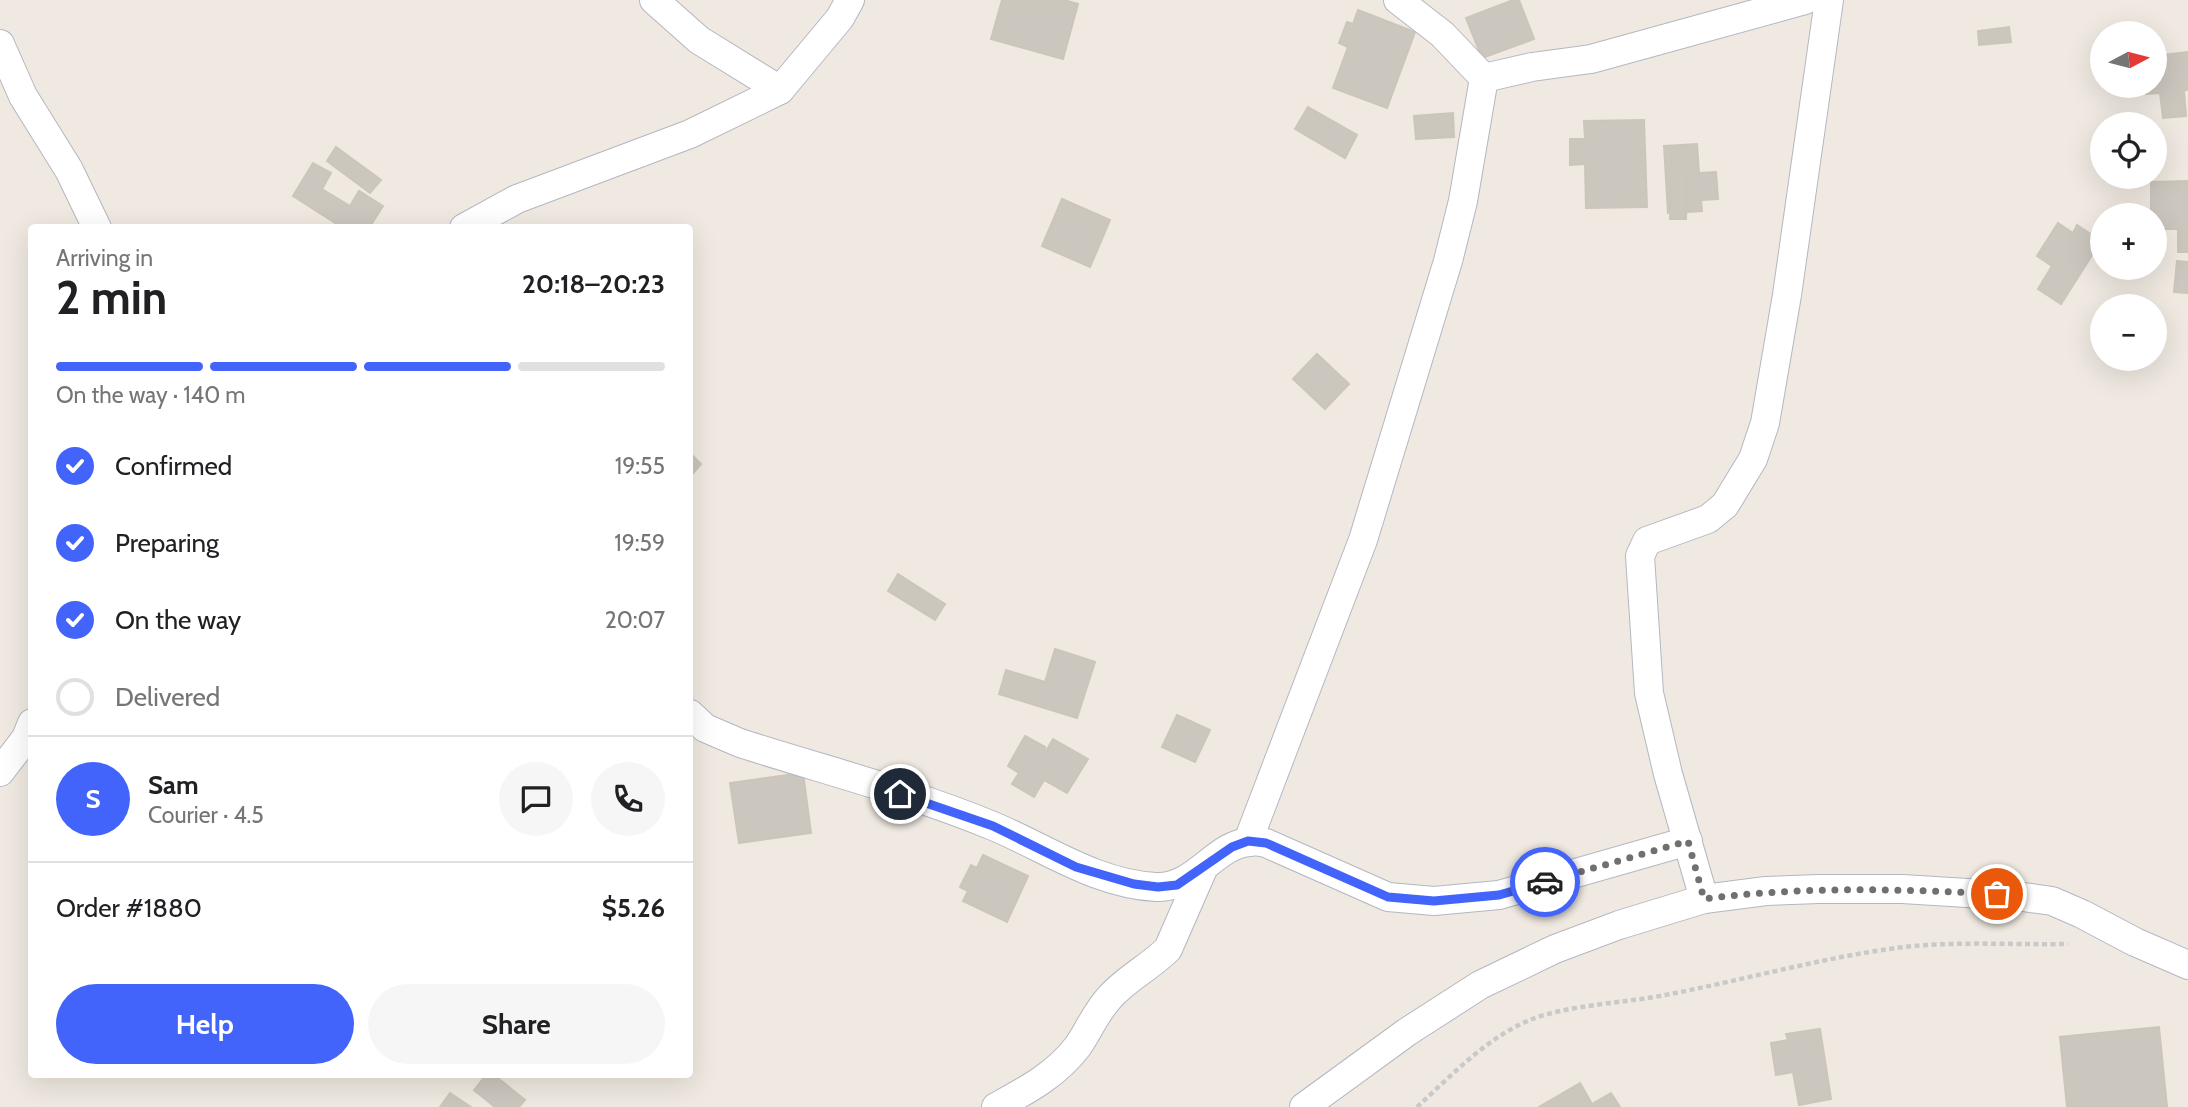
<!DOCTYPE html>
<html lang="en">
<head>
<meta charset="utf-8">
<style>
  :root { --surface:#fff; --page:#f6f6f6; --text:#202124; --muted:#757577; --line:#e0e0e0; --accent:#4264fb }
  body { margin:0; font-family:Cabin,sans-serif; background:var(--page); color:var(--text); height:100vh; display:flex; flex-direction:column; font-size:26px; white-space:nowrap }
  * { box-sizing:border-box; margin:0 }
  p { font-size:23px; color:var(--muted) }
  .icon { flex:none; width:38px; height:38px; fill:none; stroke:currentColor; stroke-width:2; stroke-linecap:round; stroke-linejoin:round }
  .map { position:relative; flex:1; overflow:hidden }
  .panel { position:absolute; left:28px; top:224px; width:665px; height:854px; display:flex; flex-direction:column; background:var(--surface); border-radius:7px; box-shadow:0 7px 28px #0002 }
  .panel>* { flex:none }
  .needle { width:46px; rotate:83deg }
  .tools { position:absolute; left:2090px; top:21px; display:grid; gap:14px }
  .tools a { display:grid; place-items:center; width:77px; height:77px; border-radius:50%; background:var(--surface); box-shadow:0 7px 28px #0002; font-size:35px }
  .pin { position:absolute; display:grid; place-items:center; width:60px; height:60px; color:#fff; margin:-30px; border:4px solid #fff; border-radius:50%; box-shadow:0 2px 7px #0007 }
  .courier { position:absolute; display:grid; place-items:center; width:70px; height:70px; margin:-35px; border:5px solid #4264fb; border-radius:50%; background:#fff; color:#222; box-shadow:0 2px 9px #0007 }
  .head em { font-style:normal; font-weight:700 }
  .head div { display:flex; flex-direction:column-reverse }
  .head { display:flex; align-items:center; justify-content:space-between; height:119px; padding:0 28px }
  h1 { font-size:46px; font-weight:700; line-height:52px }
  .bar { display:grid; grid-template-columns:repeat(4,1fr); gap:10px 7px; align-content:center; height:84px; padding:0 28px }
  .bar i { height:9px; border-radius:5px; background:var(--line) }
  .bar .current { background:var(--accent) }
  .bar p { grid-column:span 4 }
  .line { display:flex; align-items:center; gap:18px; padding:0 28px; border-top:2px solid var(--line) }
  .line div { flex:1 }
  .round { display:grid; place-items:center; flex:none; width:74px; height:74px; border-radius:37px; background:var(--page) }
  ol { padding:0 28px; list-style:none }
  li { display:flex; align-items:center; gap:21px; height:77px }
  li p { margin-inline-start:auto }
  li .icon { padding:7px; border-radius:50%; background:var(--accent); color:#fff; stroke-width:4 }
  li:last-child { color:var(--muted) }
  li i { width:38px; height:38px; border:4px solid var(--line); border-radius:50% }
  .action { display:flex; gap:14px; margin-top:auto; padding:14px 28px }
  .action a { flex:1; height:80px; border-radius:42px; background:var(--accent); color:#fff; font-size:28px; font-weight:700; line-height:80px; text-align:center }
  .action a+a { background:var(--page); color:var(--text) }
  .map>svg:first-child { display:block }
  .building { fill:#cbc7bf; stroke:#cbc5ba; stroke-width:2 }
  .lines { fill:none; stroke-linecap:round; stroke-linejoin:round }
  .minor-casing { stroke:#b4b7c1; stroke-width:30 }
  .path { stroke:#c9c9c9; stroke-width:4.5; stroke-dasharray:5 3.5; stroke-linecap:butt }
  .minor { stroke:#fff; stroke-width:28 }
  .done { stroke:#726f6d; stroke-width:7; stroke-dasharray:0 12.6 }
  .route { stroke:#4264fb; stroke-width:9 }
</style>
</head>
<body>
<div class="map">
<svg width="2188" height="1107" viewBox="0 0 2188 1107">
  <rect width="100%" height="100%" fill="#efe9e1"/>
  <g class="building">
    <polygon points="1002,0 1064,0 1078,4 1063,59 991,39"/>
    <polygon points="1513,0 1519,0 1534,39 1482,58 1466,18"/>
    <polygon points="1358,10 1415,32 1387,108 1333,88 1348,47 1339,43 1347,22 1353,24"/>
    <polygon points="2009,27 2011,42 1979,45 1978,31"/>
    <polygon points="2188,52 2188,90 2184,90 2186,116 2163,118 2160,93 2146,94 2145,86 2154,86 2154,56"/>
    <polygon points="1308,107 1357,135 1345,158 1295,129"/>
    <polygon points="1453,113 1454,137 1416,139 1414,116"/>
    <polygon points="1644,120 1647,207 1586,208 1585,164 1570,165 1570,139 1585,139 1584,121"/>
    <polygon points="1697,144 1699,173 1716,172 1718,199 1701,200 1702,211 1668,213 1664,146"/>
    <polygon points="1673,146 1688,147 1686,219 1670,219"/>
    <polygon points="336,147 381,180 370,193 327,161"/>
    <polygon points="313,163 331,173 322,189 350,206 359,191 383,206 369,228 343,228 293,196"/>
    <polygon points="2188,181 2188,252 2178,252 2178,229 2154,229 2154,215 2151,215 2151,182"/>
    <polygon points="1062,199 1110,220 1090,267 1042,246"/>
    <polygon points="2058,223 2073,233 2077,225 2101,241 2061,304 2038,289 2052,266 2037,256"/>
    <polygon points="2177,261 2188,262 2188,293 2174,292"/>
    <polygon points="1317,354 1349,384 1325,409 1293,379"/>
    <polygon points="690,453 701,464 690,477"/>
    <polygon points="898,574 945,604 935,620 888,591"/>
    <polygon points="1055,649 1095,662 1077,718 999,694 1006,670 1045,682"/>
    <polygon points="1177,715 1210,730 1195,762 1162,747"/>
    <polygon points="1025,736 1045,747 1046,751 1053,739 1088,759 1067,793 1044,780 1034,797 1012,784 1019,773 1008,766"/>
    <polygon points="803,773 811,833 739,843 730,783"/>
    <polygon points="983,855 1028,876 1007,922 963,901 968,891 960,887 971,865 977,868"/>
    <polygon points="2159,1027 2167,1107 2067,1107 2060,1037"/>
    <polygon points="1820,1029 1831,1099 1799,1105 1793,1072 1776,1075 1771,1043 1788,1040 1786,1034"/>
    <polygon points="487,1074 493,1074 525,1100 519,1107 495,1107 474,1090"/>
    <polygon points="1580,1083 1592,1104 1611,1093 1620,1107 1539,1107"/>
    <polygon points="450,1093 471,1107 440,1107"/>
  </g>
  <g class="lines">
    <defs>
      <g id="minor">
        <polyline points="654,0 699,40 780,90"/>
        <polyline points="1398,0 1442,34 1484,78 1532,67 1591,59 1805,0"/>
        <polyline points="0,44 23,96 69,170 97,228"/>
        <polyline points="464,228 517,199 690,134 780,90 840,18 850,0"/>
        <path d="M690,714L705,728L740,743C824,770 911,792 993,826C1046,848 1096,884 1156,887C1195,889 1215,844 1250,842C1255,841 1261,842 1266,843L1388,897L1434,901L1499,895L1688,841"/>
        <polyline points="0,772 26,738 32,723"/>
        <polyline points="1248,841 1363,540 1448,261 1463,201 1484,78"/>
        <polyline points="1704,899 1668,774 1649,693 1640,556 1647,541 1708,519 1725,505 1753,459 1765,423 1787,295 1829,0"/>
        <path d="M996,1107C1027,1090 1056,1075 1078,1046C1089,1030 1096,1012 1110,997C1127,978 1150,967 1168,949L1203,869"/>
        <polyline points="1304,1107 1407,1032 1480,985 1555,949 1619,925 1704,899 1766,891 1819,889 1902,889 2016,896 2052,901 2082,914 2135,942 2188,965"/>
      </g>
    </defs>
    <use href="#minor" class="minor-casing"/>
    <path class="path" d="M1417,1107C1451,1076 1486,1038 1530,1020C1566,1005 1625,1003 1665,995C1745,980 1823,957 1904,947C1958,941 2013,945 2068,944"/>
    <use href="#minor" class="minor"/>
  </g>
  <g class="lines">
    <path class="done" d="M1545,882L1688,841L1704,899C1803,886 1899,889 1997,894"/>
    <polyline class="route" points="900,794 993,826 1076,867 1134,884 1158,887 1177,885 1232,847 1248,841 1266,843 1388,897 1434,901 1499,895 1545,882"/>
  </g>
</svg>
<div class="tools">
<a><svg class="needle" viewBox="-14 -14 28 28"><path d="M0-13l5 13h-10z" fill="#e53935"/><path d="M0 13l5-13h-10z" fill="#757577"/></svg></a>
<a><svg class="icon" aria-label="locate" viewBox="0 0 24 24"><circle cx="12" cy="12" r="6"/><path d="M12 2v4M12 18v4M2 12h4M18 12h4"/></svg></a>
<a>+</a>
<a>−</a>
</div>
<div class="pin" style="left:1997px;top:894px;background:#ea580c"><svg class="icon" aria-label="bag" viewBox="0 0 24 24"><path d="M5 8h14l-1 12H6zM9 8a3 3 0 0 1 6 0"/></svg></div>
<div class="pin" style="left:900px;top:794px;background:#1f2937"><svg class="icon" aria-label="home" viewBox="0 0 24 24"><path d="M3 11l9-7 9 7M6 9v11h12V9"/></svg></div>
<div class="courier" style="left:1545px;top:882px"><svg class="icon" aria-label="car" viewBox="0 0 24 24"><path d="M5 17H2v-5l4-1 3-4h7l3 4 3 1v5h-3M9 17h6M6 11h13"/><circle cx="7" cy="17" r="2"/><circle cx="17" cy="17" r="2"/></svg></div>
<section class="panel">
<div class="head"><div><h1>2 min</h1><p>Arriving in</p></div><em>20:18–20:23</em></div>
<div class="bar"><i class="current"></i><i class="current"></i><i class="current"></i><i></i><p>On the way · 140 m</p></div>
<ol>
<li><svg class="icon" aria-label="check" viewBox="0 0 24 24"><path d="M5 12l5 5 9-10"/></svg>Confirmed<p>19:55</p></li>
<li><svg class="icon" aria-label="check" viewBox="0 0 24 24"><path d="M5 12l5 5 9-10"/></svg>Preparing<p>19:59</p></li>
<li><svg class="icon" aria-label="check" viewBox="0 0 24 24"><path d="M5 12l5 5 9-10"/></svg>On the way<p>20:07</p></li>
<li><i></i>Delivered</li>
</ol>
<div class="line" style="height:126px"><b class="round" style="background:var(--accent);color:#fff">S</b><div><b>Sam</b><p>Courier · 4.5</p></div><a class="round"><svg class="icon" aria-label="chat" viewBox="0 0 24 24"><path d="M4 5h16v11H9l-5 4z"/></svg></a><a class="round"><svg class="icon" aria-label="phone" viewBox="0 0 24 24"><path d="M5 4h4l2 5-3 2q2 4 5 5l2-3 5 2v4C11 20 4 13 5 4z"/></svg></a></div>
<div class="line" style="height:91px"><div>Order #1880</div><b>$5.26</b></div>
<div class="action"><a>Help</a><a>Share</a></div>
</section>
</div>
</body>
</html>
